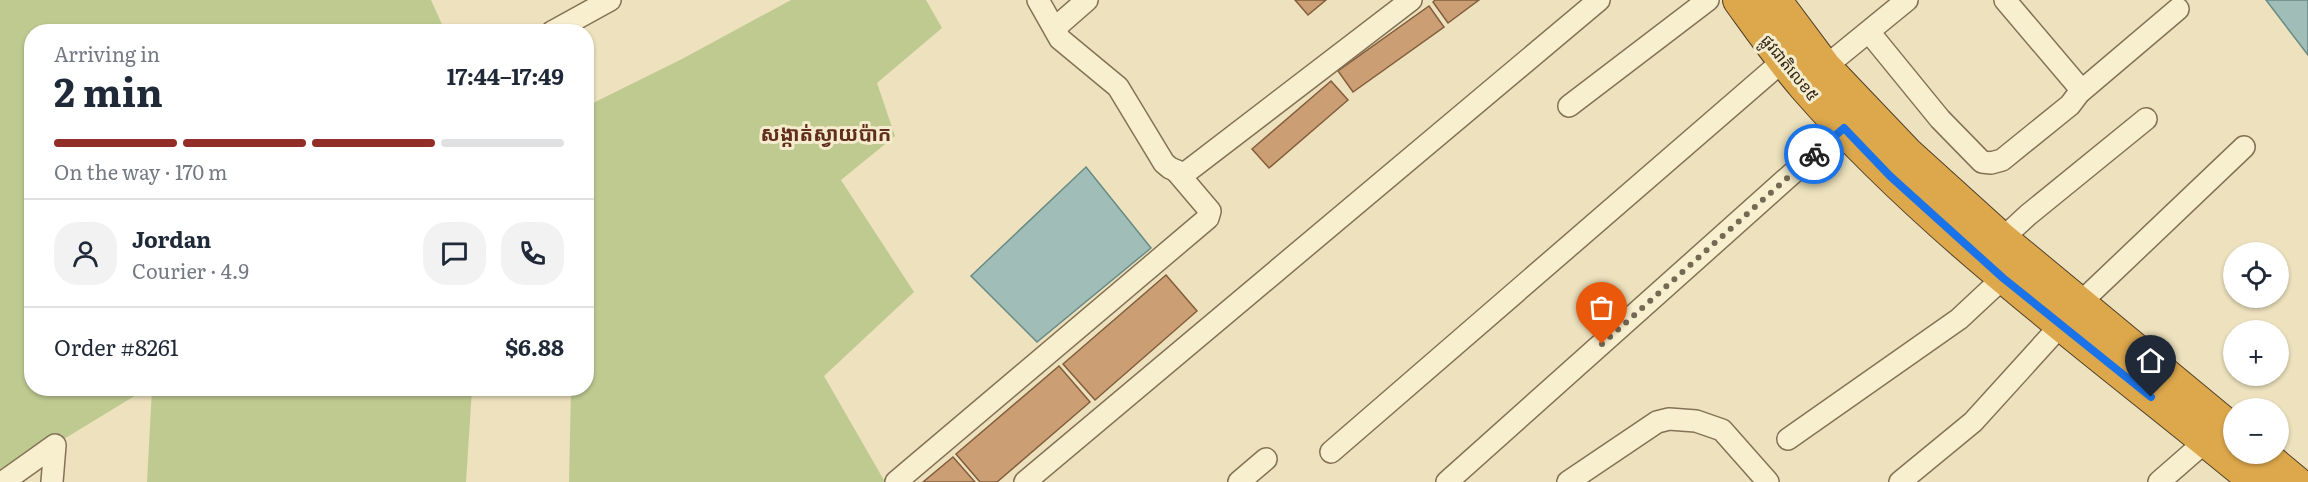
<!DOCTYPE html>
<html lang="en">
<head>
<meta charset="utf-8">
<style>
  :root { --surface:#fff; --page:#f2f2f3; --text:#1f2937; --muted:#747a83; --line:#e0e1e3; --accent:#922e27 }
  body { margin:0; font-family:Literata,"Noto Sans Khmer",serif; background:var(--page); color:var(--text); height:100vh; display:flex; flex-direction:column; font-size:22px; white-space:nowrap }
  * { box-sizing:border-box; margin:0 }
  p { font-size:20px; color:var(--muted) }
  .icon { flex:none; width:33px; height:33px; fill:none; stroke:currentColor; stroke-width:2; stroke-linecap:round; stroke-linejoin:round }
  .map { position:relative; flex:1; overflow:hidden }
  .sheet { position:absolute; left:24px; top:24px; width:570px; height:372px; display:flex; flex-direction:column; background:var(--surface); border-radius:24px; box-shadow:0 2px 4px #0004 }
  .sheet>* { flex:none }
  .buttons { position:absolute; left:2223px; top:242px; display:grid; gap:12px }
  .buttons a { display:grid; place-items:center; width:66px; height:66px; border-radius:50%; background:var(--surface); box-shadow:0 2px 4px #0004; font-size:30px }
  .pin { position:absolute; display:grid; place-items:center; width:51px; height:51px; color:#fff; margin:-62px -26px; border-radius:50% 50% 50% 0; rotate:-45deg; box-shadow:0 0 6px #0007 }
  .pin .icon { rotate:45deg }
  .courier { position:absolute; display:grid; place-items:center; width:60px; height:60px; margin:-30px; border:4px solid #1a73e8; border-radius:50%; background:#fff; color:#222; box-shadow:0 2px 8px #0007 }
  .overview em { font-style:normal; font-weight:700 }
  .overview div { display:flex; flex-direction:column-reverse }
  .overview { display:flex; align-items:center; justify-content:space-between; height:102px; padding:0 30px }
  h1 { font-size:39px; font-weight:700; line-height:45px }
  .bar { display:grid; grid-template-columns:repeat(4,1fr); gap:9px 6px; align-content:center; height:72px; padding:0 30px }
  .bar i { height:8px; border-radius:4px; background:var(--line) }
  .bar .on { background:var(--accent) }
  .bar p { grid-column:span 4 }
  .line { display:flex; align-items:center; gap:15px; padding:0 30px; border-top:2px solid var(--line) }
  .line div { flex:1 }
  .round { display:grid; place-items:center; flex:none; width:63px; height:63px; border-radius:24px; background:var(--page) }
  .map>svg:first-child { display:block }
  .green { fill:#bfca91 }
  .water { fill:#a0beb7; stroke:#688b85; stroke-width:1.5 }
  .building { fill:#cb9e73; stroke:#835e3d; stroke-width:1.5 }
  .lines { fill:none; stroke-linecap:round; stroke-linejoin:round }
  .minor-casing { stroke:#847256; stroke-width:24 }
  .highway-casing { stroke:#51402b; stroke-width:34 }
  .minor { stroke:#f8efcf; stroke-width:21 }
  .highway { stroke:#dda84c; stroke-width:32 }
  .done { stroke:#746a54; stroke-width:6; stroke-dasharray:0 10.8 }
  .route { stroke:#1a73e8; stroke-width:8 }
  .labels { text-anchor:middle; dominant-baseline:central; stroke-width:6; stroke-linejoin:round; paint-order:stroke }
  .street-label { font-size:16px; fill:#33291b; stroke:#f4eccc }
  .quarter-label { font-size:20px; font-weight:bold; fill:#602e1b; stroke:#f4eccc }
</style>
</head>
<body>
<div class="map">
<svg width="2308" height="482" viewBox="0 0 2308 482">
  <rect width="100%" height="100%" fill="#ede2bd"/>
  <g class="green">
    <polygon points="0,0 431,0 445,31 32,32 32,388 146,389 0,478"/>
    <polygon points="791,0 926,0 942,28 877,83 895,136 841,180 914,292 824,376 885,482 569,482 571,389 586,388 587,106 682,59"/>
    <polygon points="152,389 472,389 466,482 147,482"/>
  </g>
  <g class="water">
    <polygon points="2266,0 2308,0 2308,55"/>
    <polygon points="1086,167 1151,248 1037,342 971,276"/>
  </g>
  <g class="building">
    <polygon points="1295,0 1326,0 1308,15"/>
    <polygon points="1435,0 1479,0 1448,23 1433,2"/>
    <polygon points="1429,6 1444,27 1353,92 1338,71"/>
    <polygon points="1331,81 1348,100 1269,168 1252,149"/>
    <polygon points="1166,275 1197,311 1095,400 1063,364"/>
    <polygon points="1059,366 1090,402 997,482 980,482 956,454"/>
    <polygon points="953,457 975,482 923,482"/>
  </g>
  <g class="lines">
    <defs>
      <g id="minor">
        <polyline points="1038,0 1060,39 1118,87 1164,163 1170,168 1184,174 1411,0"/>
        <polyline points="2005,0 2078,86 2079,93"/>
        <polyline points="1055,28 1087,0"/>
        <polyline points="552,32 610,0"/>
        <polyline points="1869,32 1940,119 1982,162 1991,163 2002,160 2070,105 2079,93 2178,9"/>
        <polyline points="1825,67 1907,0"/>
        <polyline points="1569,106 1708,0"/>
        <polyline points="2002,239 2028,215 2146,119"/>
        <polyline points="2079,304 2244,147"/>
        <polyline points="1788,439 1959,319 2003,278"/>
        <polyline points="1331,452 1784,60"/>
        <polyline points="3,482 55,445 52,482"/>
        <polyline points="896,482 1208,218 1210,211 1176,171"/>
        <polyline points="1025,482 1599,0"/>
        <polyline points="1239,482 1266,459"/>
        <polyline points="1447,482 1851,121"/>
        <polyline points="1568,482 1657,422 1669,419 1696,421 1722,430 1768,482"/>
        <polyline points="1900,482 1973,422 2061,325"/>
        <polyline points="2159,482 2206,441"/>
      </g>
      <g id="highway">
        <path d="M1739,0C1760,29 1781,59 1805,87C1937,238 2102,354 2256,482"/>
        <polyline points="1775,0 1825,67 1907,153 2002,239 2234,431"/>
        <polyline points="2261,453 2296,482"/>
      </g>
    </defs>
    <use href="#minor" class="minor-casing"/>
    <use href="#highway" class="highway-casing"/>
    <use href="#minor" class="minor"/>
    <use href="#highway" class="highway"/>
  </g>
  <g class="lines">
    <polyline class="done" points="1602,344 1814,154"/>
    <polyline class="route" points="1814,154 1844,128 1890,176 2003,278 2151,397"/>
  </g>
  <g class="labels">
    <g class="street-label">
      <text transform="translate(1791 67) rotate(51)">ផ្លូវជាតិលេខ៥</text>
    </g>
    <g class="quarter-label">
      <text x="826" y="132">សង្កាត់ស្វាយប៉ាក</text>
    </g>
  </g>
</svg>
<div class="buttons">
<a><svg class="icon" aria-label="locate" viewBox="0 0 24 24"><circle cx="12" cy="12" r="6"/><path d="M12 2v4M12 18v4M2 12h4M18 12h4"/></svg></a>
<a>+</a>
<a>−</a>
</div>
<div class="pin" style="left:1602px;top:344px;background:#ea580c"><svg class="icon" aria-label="bag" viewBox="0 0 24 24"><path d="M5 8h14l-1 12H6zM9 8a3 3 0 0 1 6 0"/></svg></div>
<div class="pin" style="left:2151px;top:397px;background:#1f2937"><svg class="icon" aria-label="home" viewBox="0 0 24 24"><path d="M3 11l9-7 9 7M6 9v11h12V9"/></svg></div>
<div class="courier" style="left:1814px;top:154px"><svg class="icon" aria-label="bike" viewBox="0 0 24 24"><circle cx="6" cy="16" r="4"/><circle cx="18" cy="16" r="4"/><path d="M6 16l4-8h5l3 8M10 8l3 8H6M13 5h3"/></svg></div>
<section class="sheet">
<div class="overview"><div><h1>2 min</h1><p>Arriving in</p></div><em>17:44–17:49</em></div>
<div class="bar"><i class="on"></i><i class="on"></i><i class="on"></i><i></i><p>On the way · 170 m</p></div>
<div class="line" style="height:108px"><a class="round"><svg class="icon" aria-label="person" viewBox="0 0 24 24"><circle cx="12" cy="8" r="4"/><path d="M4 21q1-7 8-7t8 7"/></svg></a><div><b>Jordan</b><p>Courier · 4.9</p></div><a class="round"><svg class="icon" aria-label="chat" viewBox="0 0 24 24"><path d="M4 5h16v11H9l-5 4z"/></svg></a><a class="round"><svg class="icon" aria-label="phone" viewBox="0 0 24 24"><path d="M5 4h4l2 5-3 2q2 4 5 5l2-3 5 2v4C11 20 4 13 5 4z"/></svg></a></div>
<div class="line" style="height:78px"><div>Order #8261</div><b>$6.88</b></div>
</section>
</div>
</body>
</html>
